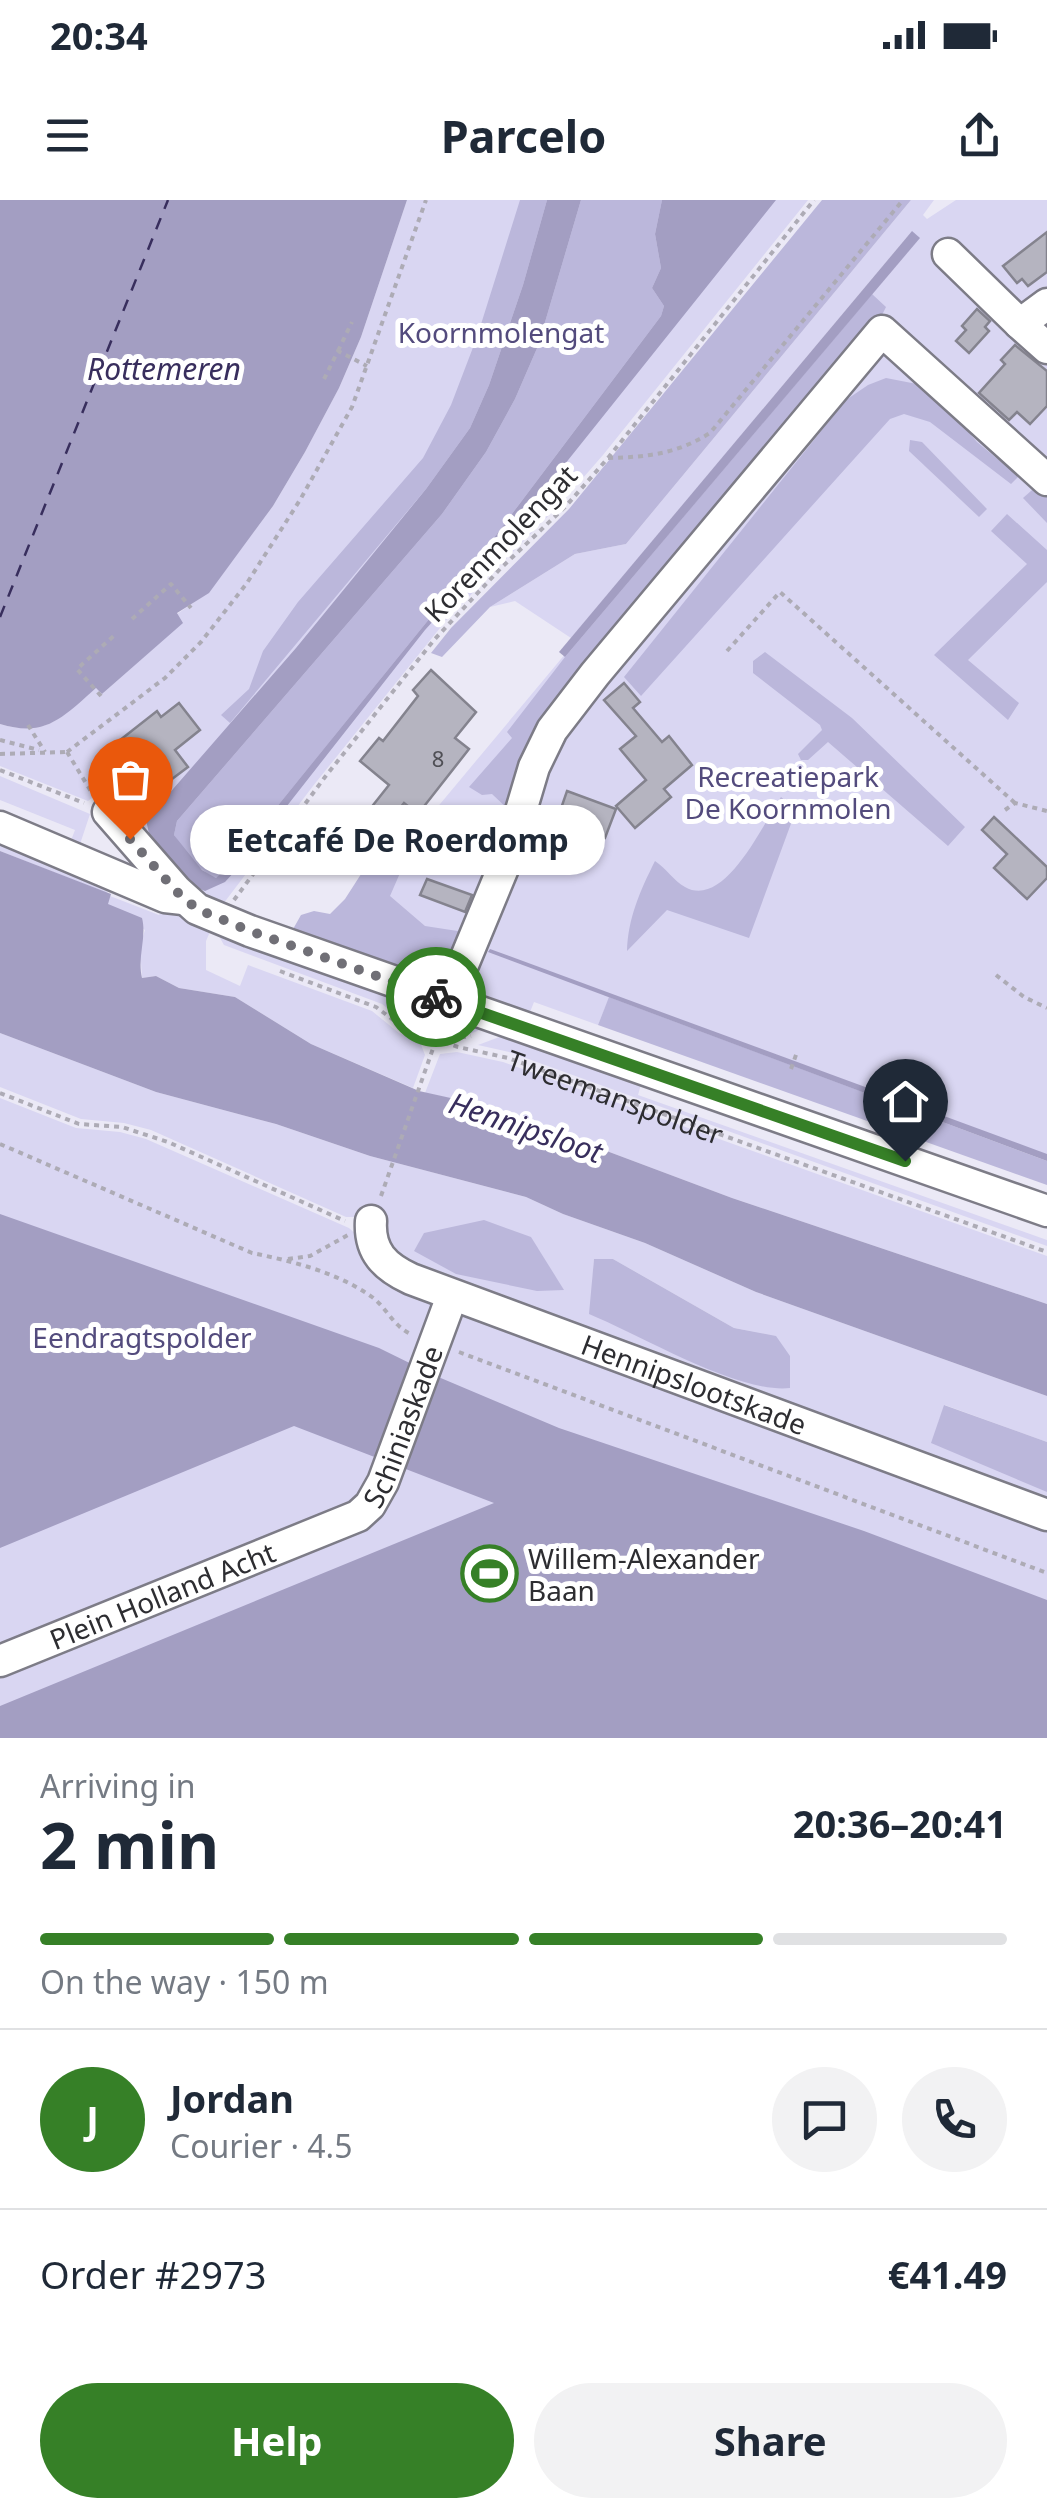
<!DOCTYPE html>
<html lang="en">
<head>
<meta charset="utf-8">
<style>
  :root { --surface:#fff; --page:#f2f2f3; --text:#1f2937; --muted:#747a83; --line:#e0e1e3; --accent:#368027 }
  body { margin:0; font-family:"Noto Sans",sans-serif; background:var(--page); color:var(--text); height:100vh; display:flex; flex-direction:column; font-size:38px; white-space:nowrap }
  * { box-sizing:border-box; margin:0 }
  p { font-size:32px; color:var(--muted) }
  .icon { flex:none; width:55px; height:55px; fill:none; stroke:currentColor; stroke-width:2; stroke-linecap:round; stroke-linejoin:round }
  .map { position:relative; height:1538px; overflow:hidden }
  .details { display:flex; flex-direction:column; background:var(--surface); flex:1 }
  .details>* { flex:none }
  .pin { position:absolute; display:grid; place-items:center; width:85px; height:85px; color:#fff; margin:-102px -42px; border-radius:50% 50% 50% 0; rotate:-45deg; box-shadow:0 0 10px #0007 }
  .pin .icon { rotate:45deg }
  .courier { position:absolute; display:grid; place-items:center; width:100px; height:100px; margin:-50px; border:8px solid #368027; border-radius:50%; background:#fff; color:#222; box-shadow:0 2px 12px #0007 }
  .bubble { position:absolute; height:70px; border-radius:35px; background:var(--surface); box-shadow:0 2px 8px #0004; font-size:32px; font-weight:700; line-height:70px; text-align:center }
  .overview em { font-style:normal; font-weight:700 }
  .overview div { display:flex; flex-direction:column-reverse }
  .overview { display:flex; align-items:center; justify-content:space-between; height:170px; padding:0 40px }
  h1 { font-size:65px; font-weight:700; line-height:75px }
  .bar { display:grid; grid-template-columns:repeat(4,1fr); gap:15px 10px; align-content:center; height:120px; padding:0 40px }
  .bar i { height:12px; border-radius:8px; background:var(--line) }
  .bar .on { background:var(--accent) }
  .bar p { grid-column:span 4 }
  .line { display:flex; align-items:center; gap:25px; padding:0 40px; border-top:2px solid var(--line) }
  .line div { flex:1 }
  .round { display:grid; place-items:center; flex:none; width:105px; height:105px; border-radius:52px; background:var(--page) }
  .action { display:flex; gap:20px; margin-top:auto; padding:20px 40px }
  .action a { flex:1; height:115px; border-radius:60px; background:var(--accent); color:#fff; font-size:40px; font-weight:700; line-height:115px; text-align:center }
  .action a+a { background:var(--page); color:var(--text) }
  .status { display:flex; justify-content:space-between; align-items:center; height:70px; padding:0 50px; background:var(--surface); direction:ltr }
  .status svg { height:28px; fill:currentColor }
  header { display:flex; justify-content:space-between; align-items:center; height:130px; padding:0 40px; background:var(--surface); font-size:45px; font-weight:700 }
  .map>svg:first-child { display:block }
  .green { fill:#d9d6f2; fill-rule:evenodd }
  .forest { fill:#bbb7db }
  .water { fill:#a39ec2 }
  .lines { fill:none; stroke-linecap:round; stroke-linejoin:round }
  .ferry { stroke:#382e5d; stroke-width:2.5; stroke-dasharray:12 10; stroke-linecap:butt }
  .building { fill:#b5b4c0; stroke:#84838e; stroke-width:2.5 }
  .minor-casing { stroke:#7d7c87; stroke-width:35 }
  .path { stroke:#adabb5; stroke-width:4; stroke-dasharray:5 5; stroke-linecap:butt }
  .minor { stroke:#fff; stroke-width:30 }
  .done { stroke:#706f76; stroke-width:10; stroke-dasharray:0 18 }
  .route { stroke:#368027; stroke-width:12 }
  .labels { text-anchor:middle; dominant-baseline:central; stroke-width:10; stroke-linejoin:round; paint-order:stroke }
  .number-label { font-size:22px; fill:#4f4f55 }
  .park-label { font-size:28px; fill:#534b7d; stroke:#fff }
  .street-label { font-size:28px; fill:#2d2d31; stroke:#fff }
  .poi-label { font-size:28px; fill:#2d2d31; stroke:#fff; text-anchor:start }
  .water-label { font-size:30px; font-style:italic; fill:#382e5d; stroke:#fff }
</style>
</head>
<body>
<div class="status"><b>20:34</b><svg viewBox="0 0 49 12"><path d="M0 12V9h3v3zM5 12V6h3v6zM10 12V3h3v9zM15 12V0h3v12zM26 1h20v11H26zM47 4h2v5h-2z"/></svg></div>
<header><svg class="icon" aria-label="menu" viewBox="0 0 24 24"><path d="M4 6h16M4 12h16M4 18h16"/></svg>Parcelo<svg class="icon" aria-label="share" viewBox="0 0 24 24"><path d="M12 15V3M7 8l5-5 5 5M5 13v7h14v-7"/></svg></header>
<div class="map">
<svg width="1047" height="1538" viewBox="0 0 1047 1538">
  <rect width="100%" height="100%" fill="#ebe9f6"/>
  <g class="green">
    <path d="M407,0H808L603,255L562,302L448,418L313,586L220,708L192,693L100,592L88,601L0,566V524C47,538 62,516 96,488L102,494L182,423L177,414L209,392L273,306L305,252L339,188L361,137Z"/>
    <polygon points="911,0 934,0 923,15 927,19 956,0 1047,0 1047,958 607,803 598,825 534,802 528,817 480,801 464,782 350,712 868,91 912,31 571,438 515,401 490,407 575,354 626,344"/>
    <polygon points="0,576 90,614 79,647 70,643 75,630 0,600"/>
    <polygon points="0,636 111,680 107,693 0,651"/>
    <polygon points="110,696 159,715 168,705 215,720 206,741 206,770 240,786 248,765 372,811 399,833 420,842 425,855 413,888 311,844 235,797 179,788 156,776 142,778 140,746 145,730 107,704"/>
    <path d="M226,727L495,824C483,828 468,836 456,837C429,840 401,820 382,804L224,745L220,738Z"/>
    <polygon points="515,831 643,877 638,895 1047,1040 1047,1046 509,852 478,845"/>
    <path d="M0,833L156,892L276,924L370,956L526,997L563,1014L645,1043L756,1092L1047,1196V1242L945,1205L938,1223L1047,1268V1538H0V898L76,928L120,932L146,939L349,1028L360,1038L359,1017H346L151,930L124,923L81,919L0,887ZM594,1059H613L734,1128L776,1136L591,1103Z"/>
    <polygon points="457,852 503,862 1047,1056 1047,1104 732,998 487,906 425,893 440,854"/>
  </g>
  <g class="forest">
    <polygon points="520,0 547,0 523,85 489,185 470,228 426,289 230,523 221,515 249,489 263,451 298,402 423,258 451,205 477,137"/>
    <path d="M581,0H662L655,34L661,68L652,88L664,106L661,116L481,355L233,661L239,667L236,670L227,666L216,678C197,670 186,652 174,635L177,621L442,314L486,252L515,199L538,146Z"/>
    <polygon points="822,0 911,0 626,344 575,354 490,407 442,457 431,453 451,428 569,309"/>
    <polygon points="872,94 886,107 878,123 701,331 511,612 492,594 482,595 469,587 512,538 507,532 565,457"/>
    <polygon points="886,178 922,185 939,197 977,242 1006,266 1019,262 1025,270 1011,284 930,222 904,214 890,219 641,496 624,477 846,200 868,185"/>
    <polygon points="910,240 922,242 987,309 979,317 909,251"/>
    <polygon points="1040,283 1047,285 1047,323 1023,298"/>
    <polygon points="1007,314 1047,350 1047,382 968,460 1019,503 1008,520 934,455 1027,364 991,331"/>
    <polygon points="765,452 852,518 965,627 948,646 828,542 808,560 801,560 798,554 822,530 820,525 753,473 753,461"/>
    <path d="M781,597L796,610L749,738L667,710L627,751C628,718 640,691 655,661C666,668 674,681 685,687C725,710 764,622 781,597Z"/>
    <polygon points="383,640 407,657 390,696 425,726 464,732 444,787 288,738 301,715 314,711 330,714 345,699"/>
    <polygon points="609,797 1047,961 1047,985 598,825"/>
    <polygon points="484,1020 531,1037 564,1090 537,1091 456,1074 414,1051 424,1033"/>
    <path d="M594,1059H613L734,1128L776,1136L790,1156V1188C739,1194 640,1135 589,1114Z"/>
    <polygon points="944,1205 1047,1242 1047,1292 931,1243"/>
  </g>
  <g class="water">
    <path d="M0,0H407L361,137L339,188L305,252L273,306L209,393L177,413L183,423L102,494L96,488C63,517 46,538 0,524Z"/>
    <polygon points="547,0 581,0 538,146 515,199 486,252 442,314 177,621 174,635 202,670 216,678 227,666 236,670 225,682 205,691 193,686 150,638 146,620 296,448 426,289 470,228 489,185 523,85"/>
    <polygon points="662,0 776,0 489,359 425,430 239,667 232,662 481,355 661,116 664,106 652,88 661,68 655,34"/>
    <polygon points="912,31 920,38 565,457 559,452"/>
    <path d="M0,651L111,694L108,704L142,718C147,737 137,757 142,778L156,776L179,788L235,797L311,844L419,891L487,906L732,998L1047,1104V1196L756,1092L645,1043L563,1014L526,997L370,956L276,924L156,892L0,833Z"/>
    <polygon points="490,749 1047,954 1047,961 488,752"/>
    <polygon points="0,1014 379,1148 436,1176 559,1228 864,1331 1047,1400 1047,1538 0,1538 0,1506 494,1303 294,1226 0,1348"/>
  </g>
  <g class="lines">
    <polyline class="ferry" points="0,417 168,0"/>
  </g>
  <g class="building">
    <polygon points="1047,32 1047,72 1028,86 1022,79 1017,83 1003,66"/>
    <polygon points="977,109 990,121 985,127 989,131 969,153 956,141 966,130 962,126"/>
    <polygon points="1015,145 1047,171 1047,206 1030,224 1017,212 1009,220 979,193 1005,164 1001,160"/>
    <polygon points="431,470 476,512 455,538 469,549 418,614 404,603 348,673 338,665 335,669 313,652 349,607 359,615 362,611 366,614 389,585 360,561 379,538 383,541 418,496 413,490"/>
    <polygon points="624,483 640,502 633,508 662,542 669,536 692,565 664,589 671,597 635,628 616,606 646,580 620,549 636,536 604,500"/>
    <polygon points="179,503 200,530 175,550 188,567 168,582 154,564 123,583 101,555 157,511 161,517"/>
    <polygon points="567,591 616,609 605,638 557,620"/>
    <polygon points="994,617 1047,667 1047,678 1027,699 994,668 1007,654 982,630"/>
    <polygon points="427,679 472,695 465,712 420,695"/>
  </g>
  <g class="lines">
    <defs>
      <g id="minor">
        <polyline points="948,54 1020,124 1047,104"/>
        <polyline points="1020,124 1047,148"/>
        <polyline points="108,612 177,691 197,709 250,731 1047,1011"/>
        <polyline points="0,627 165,697 183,699"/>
        <polyline points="452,801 462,767 506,661 534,567 552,530 595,474 882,131 1047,280"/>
        <path id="s2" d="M371,1021C369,1052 385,1067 411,1079L1047,1315"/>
        <path id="s3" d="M0,1461L358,1316L370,1305L383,1282L452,1096"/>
      </g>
    </defs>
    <use href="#minor" class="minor-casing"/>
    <g class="path">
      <polyline points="338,151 352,122"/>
      <polyline points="324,179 338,151 367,166"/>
      <path d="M608,258C648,257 676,254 710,233L903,0"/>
      <polyline points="132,419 171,384 191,408"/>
      <polyline points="727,451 780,392 1015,603"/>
      <polyline points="101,496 77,469 117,433"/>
      <polyline points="28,525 45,552"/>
      <polyline points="0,540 39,550"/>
      <polyline points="67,552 165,478 201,442 247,383 300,300 352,207 426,0"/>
      <polyline points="67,552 92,593"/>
      <polyline points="0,554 67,552"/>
      <polyline points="0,570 84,603"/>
      <polyline points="1005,610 1015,603 1047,611"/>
      <polyline points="234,700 325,577 434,440 500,369 566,306 608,258 814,0"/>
      <path id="s1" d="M280,771L376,807L404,828L458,847L508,858L1047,1052"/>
      <polyline points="996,775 1024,797 1047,808"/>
      <polyline points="441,840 471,836"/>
      <polyline points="791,869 797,852"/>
      <polyline points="0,893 79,924 122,927 168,942 345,1021"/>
      <path d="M0,944L252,1053C292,1061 339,1073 372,1097C388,1109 393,1127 413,1135"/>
      <polyline points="381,996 436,840"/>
      <polyline points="288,1059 310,1056 348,1035"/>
      <polyline points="459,1152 1047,1373"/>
    </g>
    <use href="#minor" class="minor"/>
  </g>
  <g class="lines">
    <polyline class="done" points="130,639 176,691 197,709 250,731 436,797"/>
    <polyline class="route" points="436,797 905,961"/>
  </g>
  <defs>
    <symbol id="stadium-ring" viewBox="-11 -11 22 22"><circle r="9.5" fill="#fff" stroke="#368027" stroke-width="1.5"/><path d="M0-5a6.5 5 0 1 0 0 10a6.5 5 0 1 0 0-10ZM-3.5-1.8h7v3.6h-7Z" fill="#368027"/></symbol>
  </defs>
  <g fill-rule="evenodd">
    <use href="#stadium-ring" x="458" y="1342" width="63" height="63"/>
  </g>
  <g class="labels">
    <g class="number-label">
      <text x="438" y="558">8</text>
    </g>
    <g class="park-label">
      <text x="501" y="132">Koornmolengat</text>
      <text x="788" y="576">Recreatiepark<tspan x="788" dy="32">De Koornmolen</tspan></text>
      <text x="142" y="1137">Eendragtspolder</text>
    </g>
    <g class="street-label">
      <text transform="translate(500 343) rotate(-46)">Korenmolengat</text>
      <text stroke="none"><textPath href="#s1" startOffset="360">Tweemanspolder</textPath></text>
      <text stroke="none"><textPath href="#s2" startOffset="378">Hennipslootskade</textPath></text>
      <text stroke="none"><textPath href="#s3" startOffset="488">Schiniaskade</textPath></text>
      <text stroke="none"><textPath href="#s3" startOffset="175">Plein Holland Acht</textPath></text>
    </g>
    <g class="poi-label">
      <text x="528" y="1358">Willem-Alexander<tspan x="528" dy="32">Baan</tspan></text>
    </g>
    <g class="water-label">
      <text x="164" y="168">Rottemeren</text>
      <text transform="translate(526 927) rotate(19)">Hennipsloot</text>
    </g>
  </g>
</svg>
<div class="pin" style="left:130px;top:639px;background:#ea580c"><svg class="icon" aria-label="bag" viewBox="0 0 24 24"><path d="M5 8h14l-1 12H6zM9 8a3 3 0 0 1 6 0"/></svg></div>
<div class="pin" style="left:905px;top:961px;background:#1f2937"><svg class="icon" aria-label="home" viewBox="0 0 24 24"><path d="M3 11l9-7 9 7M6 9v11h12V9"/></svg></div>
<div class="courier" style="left:436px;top:797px"><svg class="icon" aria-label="bike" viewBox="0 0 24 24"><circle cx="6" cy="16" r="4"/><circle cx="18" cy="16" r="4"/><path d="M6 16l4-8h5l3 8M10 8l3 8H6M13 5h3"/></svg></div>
<div class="bubble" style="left:190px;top:605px;width:415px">Eetcafé De Roerdomp</div>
</div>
<section class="details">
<div class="overview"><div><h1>2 min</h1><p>Arriving in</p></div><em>20:36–20:41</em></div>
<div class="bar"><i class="on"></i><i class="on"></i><i class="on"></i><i></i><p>On the way · 150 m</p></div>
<div class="line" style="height:180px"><b class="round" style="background:var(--accent);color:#fff">J</b><div><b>Jordan</b><p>Courier · 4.5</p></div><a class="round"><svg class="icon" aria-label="chat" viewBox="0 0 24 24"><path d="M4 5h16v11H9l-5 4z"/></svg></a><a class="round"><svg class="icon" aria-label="phone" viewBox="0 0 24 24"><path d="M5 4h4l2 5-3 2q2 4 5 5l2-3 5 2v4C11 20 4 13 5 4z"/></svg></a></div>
<div class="line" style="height:130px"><div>Order #2973</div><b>€41.49</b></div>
<div class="action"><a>Help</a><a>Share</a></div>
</section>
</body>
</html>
